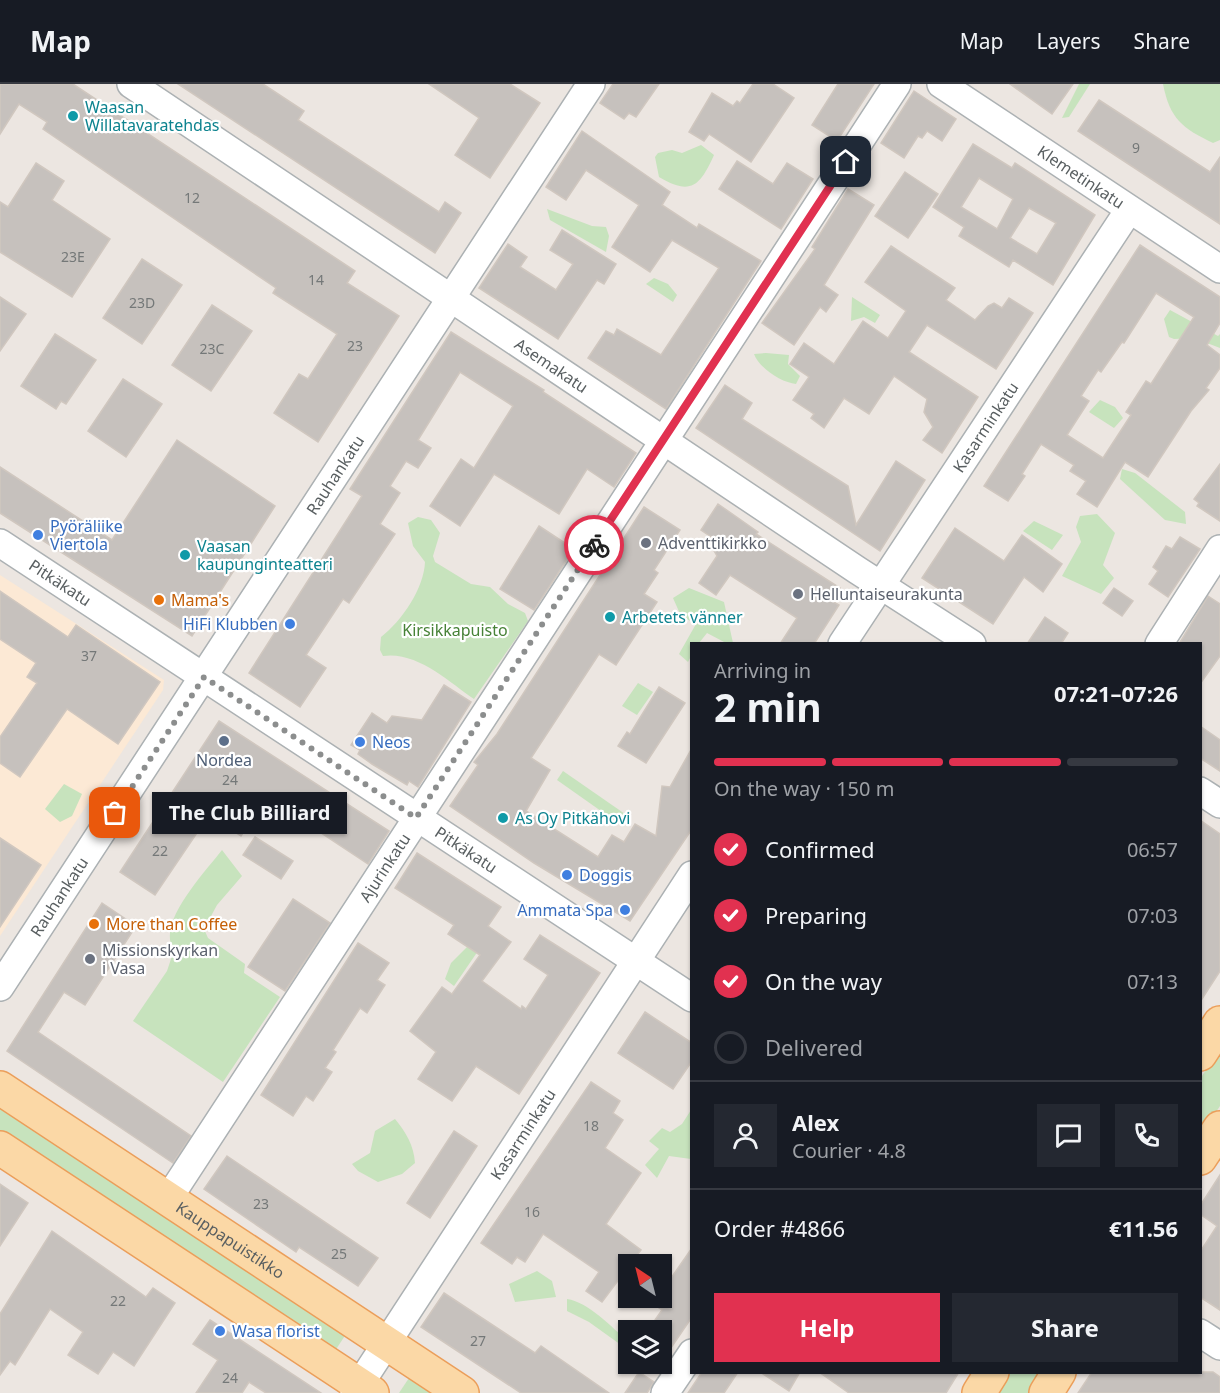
<!DOCTYPE html>
<html lang="en">
<head>
<meta charset="utf-8">
<style>
  :root { --surface:#171b24; --page:#242831; --text:#f1f3f6; --muted:#9ea1a6; --line:#363941; --accent:#e13150 }
  body { margin:0; font-family:"Noto Sans",sans-serif; background:var(--page); color:var(--text); height:100vh; display:flex; flex-direction:column; font-size:22px; white-space:nowrap }
  * { box-sizing:border-box; margin:0 }
  p { font-size:20px; color:var(--muted) }
  .icon { flex:none; width:33px; height:33px; fill:none; stroke:currentColor; stroke-width:2; stroke-linecap:round; stroke-linejoin:round }
  .map { position:relative; flex:1; overflow:hidden }
  .panel { position:absolute; left:690px; top:558px; width:512px; height:732px; display:flex; flex-direction:column; background:var(--surface); border-radius:0px; box-shadow:0 2px 4px #0004 }
  .panel>* { flex:none }
  .needle { width:39px; rotate:325deg }
  .tools { position:absolute; left:618px; top:1170px; display:grid; gap:12px }
  .tools a { display:grid; place-items:center; width:54px; height:54px; border-radius:0px; background:var(--surface); box-shadow:0 2px 4px #0004; font-size:30px }
  .pin { position:absolute; display:grid; place-items:center; width:51px; height:51px; color:#fff; margin:-26px; border-radius:12px; box-shadow:0 3px 9px #0006 }
  .courier { position:absolute; display:grid; place-items:center; width:60px; height:60px; margin:-30px; border:4px solid #e13150; border-radius:50%; background:#fff; color:#222; box-shadow:0 2px 8px #0007 }
  .bubble { position:absolute; height:42px; border-radius:0px; background:var(--surface); box-shadow:0 2px 4px #0004; font-size:20px; font-weight:700; line-height:42px; text-align:center }
  .headline em { font-style:normal; font-weight:700 }
  .headline div { display:flex; flex-direction:column-reverse }
  .headline { display:flex; align-items:center; justify-content:space-between; height:102px; padding:0 24px }
  h1 { font-size:39px; font-weight:700; line-height:45px }
  .bar { display:grid; grid-template-columns:repeat(4,1fr); gap:9px 6px; align-content:center; height:72px; padding:0 24px }
  .bar i { height:8px; border-radius:4px; background:var(--line) }
  .bar .on { background:var(--accent) }
  .bar p { grid-column:span 4 }
  .line { display:flex; align-items:center; gap:15px; padding:0 24px; border-top:2px solid var(--line) }
  .line div { flex:1 }
  .round { display:grid; place-items:center; flex:none; width:63px; height:63px; border-radius:0px; background:var(--page) }
  ol { padding:0 24px; list-style:none }
  li { display:flex; align-items:center; gap:18px; height:66px }
  li p { margin-inline-start:auto }
  li .icon { padding:6px; border-radius:50%; background:var(--accent); color:#fff; stroke-width:4 }
  li:last-child { color:var(--muted) }
  li i { width:33px; height:33px; border:3px solid var(--line); border-radius:50% }
  .action { display:flex; gap:12px; margin-top:auto; padding:12px 24px }
  .action a { flex:1; height:69px; border-radius:0px; background:var(--accent); color:#fff; font-size:24px; font-weight:700; line-height:69px; text-align:center }
  .action a+a { background:var(--page); color:var(--text) }
  header { display:flex; align-items:center; gap:36px; box-sizing:border-box; height:84px; padding:0 30px; background:var(--surface); border-bottom:2px solid var(--line) }
  header strong { font-size:28px }
  nav { display:flex; gap:33px; margin-inline-start:auto; font-size:21px }
  .map>svg:first-child { display:block }
  .commercial { fill:#fce9d5 }
  .green { fill:#c7e3bd }
  .building { fill:#c6c1bd; stroke:#d0c7bf; stroke-width:1.5; fill-rule:evenodd }
  .lines { fill:none; stroke-linecap:round; stroke-linejoin:round }
  .minor-casing { stroke:#acb1b3; stroke-width:30 }
  .major-casing { stroke:#eb9e5a; stroke-width:36 }
  .minor { stroke:#fff; stroke-width:27 }
  .major { stroke:#fbd8a6; stroke-width:33 }
  .done { stroke:#8c8e8e; stroke-width:6; stroke-dasharray:0 10.8 }
  .route { stroke:#e13150; stroke-width:8 }
  .culture-dot { fill:#0f9aa8; stroke:#fff; stroke-width:2 }
  .shop-dot { fill:#3f7fe0; stroke:#fff; stroke-width:2 }
  .worship-dot { fill:#6b7280; stroke:#fff; stroke-width:2 }
  .food-dot { fill:#e8710a; stroke:#fff; stroke-width:2 }
  .service-dot { fill:#5c6f8a; stroke:#fff; stroke-width:2 }
  .labels { text-anchor:middle; dominant-baseline:central; stroke-width:4.5; stroke-linejoin:round; paint-order:stroke }
  .number-label { font-size:14px; fill:#747878 }
  .culture-label { font-size:16px; fill:#0d838f; stroke:#fff; text-anchor:start }
  .street-label { font-size:16px; fill:#595f61; stroke:#fff }
  .shop-label { font-size:16px; fill:#366cbe; stroke:#fff; text-anchor:start }
  .worship-label { font-size:16px; fill:#5b616d; stroke:#fff; text-anchor:start }
  .food-label { font-size:16px; fill:#c56008; stroke:#fff; text-anchor:start }
  .park-label { font-size:16px; fill:#478237; stroke:#fff }
  .service-label { font-size:16px; fill:#4e5e75; stroke:#fff }
</style>
</head>
<body>
<header>
<strong>Map</strong>
<nav><a>Map</a><a>Layers</a><a>Share</a></nav>
</header>
<div class="map">
<svg width="1220" height="1309" viewBox="0 0 1220 1309">
  <rect width="100%" height="100%" fill="#ece6e1"/>
  <polygon class="commercial" points="0,491 164,596 163,606 0,852"/>
  <g class="green">
    <polygon points="1079,0 1090,0 1069,33 1062,34"/>
    <path d="M1163,0H1220V56L1213,59C1182,44 1170,35 1163,0Z"/>
    <path d="M701,61L714,71C700,102 691,112 659,93L655,73L658,69L672,66L682,69Z"/>
    <polygon points="547,125 592,142 606,143 609,152 606,168 550,136"/>
    <polygon points="654,194 668,200 677,211 673,218 646,200"/>
    <polygon points="852,213 880,231 875,239 864,233 851,237"/>
    <polygon points="1170,226 1218,252 1220,250 1220,264 1194,254 1174,255 1169,253 1164,235"/>
    <path d="M766,269L789,271L788,280L800,292L796,300C782,299 759,284 754,270Z"/>
    <polygon points="1100,316 1115,323 1123,334 1114,344 1089,328"/>
    <polygon points="1122,385 1135,389 1185,428 1186,440 1165,436 1120,395"/>
    <polygon points="1097,430 1115,449 1103,481 1114,494 1101,510 1062,492 1081,458 1076,443 1080,432"/>
    <path d="M418,433L431,436L440,449L433,472L435,478L471,500L490,503L508,520L525,529L528,537L474,615C449,598 417,567 383,572L380,566L381,553C402,537 424,504 425,478L413,462L408,439Z"/>
    <polygon points="1034,437 1063,451 1052,466 1023,447"/>
    <polygon points="689,504 724,518 733,559 726,559 707,549 699,559 692,560 691,572 688,578 679,570 696,540 681,532 673,514"/>
    <polygon points="638,599 653,608 637,631 622,622"/>
    <polygon points="563,687 625,730 618,739 557,696"/>
    <polygon points="64,700 82,710 72,732 60,738 45,725"/>
    <path d="M222,766L242,792L217,821L204,845L208,854L245,880L244,889L280,913L223,998L133,937L167,887L174,866C155,840 206,787 222,766Z"/>
    <polygon points="467,863 478,867 454,902 445,895 451,879"/>
    <polygon points="1220,965 1220,1022 1200,1052 1200,995"/>
    <polygon points="0,1018 348,1247 333,1270 0,1051"/>
    <polygon points="691,1026 691,1075 669,1072 657,1094 645,1081 659,1065 649,1057 662,1044 670,1048 682,1040"/>
    <path d="M395,1035C406,1048 414,1062 415,1079L402,1090L378,1098L358,1087L352,1080L370,1069L375,1047Z"/>
    <polygon points="537,1187 552,1197 556,1213 515,1218 509,1200"/>
    <path d="M567,1215C589,1218 612,1244 628,1257V1266L589,1238L567,1227Z"/>
    <polygon points="413,1288 444,1309 399,1309"/>
    <polygon points="1007,1289 1044,1289 1031,1309 993,1309"/>
  </g>
  <g class="building">
    <polygon points="0,0 73,0 355,187 347,199 399,232 318,358 274,329 299,290 308,295 337,250 273,209 276,204 43,45 47,38 19,20 0,50"/>
    <polygon points="178,0 263,0 304,27 298,36 439,128 445,118 461,129 435,169"/>
    <polygon points="429,0 510,0 540,19 490,94 455,71 479,34"/>
    <polygon points="613,0 659,0 636,33 629,29 624,35 600,19"/>
    <polygon points="753,0 773,0 794,14 751,78 709,50 704,57 689,48 712,9 733,22 737,17 740,19"/>
    <polygon points="838,0 874,0 837,57 812,41"/>
    <polygon points="1010,0 1073,0 1052,30"/>
    <polygon points="914,7 956,35 942,57 927,47 922,54 918,52 904,74 881,59"/>
    <polygon points="1099,16 1210,88 1220,73 1220,140 1078,47"/>
    <polygon points="582,47 670,108 662,121 697,144 699,140 761,177 666,325 588,274 606,247 614,251 617,245 661,271 719,184 672,156 650,188 612,163 639,121 586,86 566,116 546,103"/>
    <path d="M973,60L1012,84L1015,79L1095,131L1053,201L1013,176L1009,183L959,152L964,143L933,123ZM979,94L1013,115L997,145L961,123ZM1029,124L1056,139L1037,170L1010,154Z"/>
    <polygon points="737,77 773,100 787,79 813,95 781,145 719,105"/>
    <polygon points="36,79 64,97 52,116 110,155 72,213 0,168 0,118 8,123"/>
    <polygon points="905,88 938,110 908,154 875,132"/>
    <polygon points="848,105 874,121 824,201 838,211 826,228 820,223 794,261 762,239 815,165 812,163"/>
    <polygon points="562,146 616,180 604,200 597,196 558,255 479,204 508,160 527,173 520,183 556,206 573,180 550,166"/>
    <path d="M1140,161L1220,213V239L1207,261L1220,271V284L1206,304L1209,306L1191,327L1148,393L1125,378L1097,423L1077,410L1086,397L1070,387L1074,381L1041,360L1022,390L1025,392L1008,417L984,402ZM1156,209L1194,233L1151,300L1146,297L1126,328L1131,331L1103,374L1067,351L1089,317L1081,312L1098,286L1101,288L1122,258L1124,259Z"/>
    <polygon points="891,162 955,204 946,216 975,236 988,222 994,219 1002,224 1009,214 1033,229 996,285 927,241 909,268 978,313 942,369 923,356 933,343 924,328 927,315 894,292 869,330 844,314 824,344 811,334 814,330 793,316 809,293 790,280 804,259 834,280 863,237 888,254 906,227 865,198"/>
    <polygon points="142,175 182,201 142,260 103,234"/>
    <polygon points="0,213 26,230 0,267"/>
    <polygon points="212,221 252,247 211,307 172,281"/>
    <polygon points="451,248 544,306 543,308 636,369 614,403 587,385 559,430 494,390 460,442 430,422 461,375 474,384 513,322 460,288 418,356 431,364 418,384 406,377 390,402 400,409 380,440 395,450 349,519 343,515 306,571 326,584 300,623 249,589 362,412 350,405"/>
    <polygon points="55,250 96,276 66,320 61,317 56,325 21,302"/>
    <polygon points="123,295 162,320 126,373 88,347"/>
    <polygon points="725,301 752,319 742,335 848,402 856,441 896,377 925,396 880,467 696,344"/>
    <polygon points="177,356 275,422 192,552 0,429 0,383 112,456"/>
    <polygon points="1220,380 1220,437 1197,422 1199,419 1194,415"/>
    <polygon points="718,420 758,448 756,450 840,504 832,517 839,521 814,560 780,560 797,534 730,491 716,511 699,499 717,472 713,465 717,457 701,446"/>
    <polygon points="644,423 680,446 654,486 658,489 644,510 657,518 616,581 599,570 531,674 550,686 526,727 598,773 612,751 624,758 635,740 656,752 662,702 670,703 692,664 692,745 630,837 534,779 450,722 478,681 474,678 497,650"/>
    <polygon points="539,442 574,465 534,526 500,505"/>
    <polygon points="955,444 1004,477 1022,451 1062,480 1043,508 1024,493 993,540 922,494"/>
    <polygon points="1180,453 1200,465 1168,513 1149,500 1158,487 1153,483 1166,462 1172,465"/>
    <polygon points="1114,504 1133,517 1122,532 1103,519"/>
    <polygon points="0,507 68,553 76,541 160,598 118,660 67,625 20,693 0,679 0,653 37,599 27,593 36,579 0,555"/>
    <polygon points="1208,512 1220,520 1220,572 1200,600 1200,560 1179,560"/>
    <polygon points="1045,533 1068,549 1061,560 1027,560"/>
    <polygon points="444,601 471,618 418,703 409,697 407,701 372,680 358,670 360,666 351,661 372,629 387,639 392,632 422,636"/>
    <polygon points="659,603 685,619 646,679 618,662 627,648 630,650"/>
    <polygon points="219,637 389,747 368,780 267,713 241,752 209,731 155,811 120,788"/>
    <polygon points="1200,642 1220,656 1220,687 1200,674"/>
    <polygon points="1200,736 1220,750 1220,887 1200,918"/>
    <polygon points="255,753 293,777 281,795 243,771"/>
    <polygon points="0,754 41,781 0,843"/>
    <polygon points="417,769 501,823 488,842 511,858 482,897 521,925 522,922 526,925 548,891 524,875 540,851 600,889 519,1010 476,982 452,1017 418,995 436,968 410,947 442,903 452,910 480,871 448,850 454,841 395,804"/>
    <polygon points="293,815 330,839 285,907 248,883"/>
    <polygon points="102,819 136,842 85,921 64,908 38,948 191,1052 173,1079 7,967"/>
    <polygon points="358,859 389,879 377,896 385,901 367,929 360,924 333,966 336,968 325,984 332,988 313,1017 306,1012 293,1032 261,1011"/>
    <polygon points="645,928 692,959 692,977 673,1005 618,969"/>
    <polygon points="591,998 620,1017 613,1029 623,1036 605,1064 641,1089 606,1140 641,1166 602,1218 586,1207 599,1188 543,1150 525,1178 517,1173 512,1180 481,1159"/>
    <polygon points="454,1047 477,1062 430,1134 407,1119"/>
    <polygon points="227,1072 378,1174 358,1202 299,1163 296,1168 204,1105"/>
    <polygon points="1220,1091 1220,1226 1200,1213 1200,1168 1217,1142 1200,1130 1200,1122"/>
    <polygon points="0,1100 28,1119 0,1162"/>
    <polygon points="52,1147 146,1213 153,1204 175,1219 134,1282 113,1268 98,1290 68,1271 83,1248 50,1225 15,1281 10,1277 0,1291 0,1230"/>
    <polygon points="692,1164 692,1233 662,1277 662,1246 648,1246 662,1226 644,1214 662,1214 662,1207"/>
    <polygon points="444,1209 535,1269 541,1262 609,1309 521,1309 421,1243"/>
    <polygon points="210,1236 321,1309 266,1309 249,1298 242,1309 196,1309 218,1276 193,1260"/>
    <polygon points="639,1288 654,1298 647,1309 625,1309"/>
    <polygon points="702,1288 738,1288 724,1309 688,1309"/>
    <polygon points="760,1288 800,1288 789,1307"/>
    <polygon points="819,1288 959,1288 946,1309 849,1309"/>
    <polygon points="1092,1288 1213,1288 1220,1293 1220,1309 1078,1309"/>
  </g>
  <g class="lines">
    <defs>
      <g id="minor">
        <path id="s1" d="M131,0L857,486L972,560"/>
        <path id="s2" d="M941,0L1220,185"/>
        <path id="s3" d="M0,459L692,914"/>
        <path id="s4" d="M842,560L1129,126"/>
        <polyline points="1159,560 1220,465"/>
        <polyline points="1200,707 1220,720"/>
        <path id="s5" d="M0,903L591,0"/>
        <path id="s6" d="M168,1115L897,0"/>
        <polyline points="1200,1249 1220,1262"/>
        <path id="s7" d="M354,1309L692,791"/>
        <polyline points="665,1309 692,1269"/>
      </g>
      <g id="major">
        <polyline points="1200,970 1220,939"/>
        <path id="s8" d="M0,1004L462,1309"/>
        <polyline points="0,1064 372,1309"/>
        <polyline points="1200,1074 1220,1044"/>
        <polyline points="979,1309 992,1288"/>
        <polyline points="1046,1309 1059,1288"/>
      </g>
    </defs>
    <use href="#minor" class="minor-casing"/>
    <use href="#major" class="major-casing"/>
    <use href="#minor" class="minor"/>
    <use href="#major" class="major"/>
  </g>
  <g class="lines">
    <polyline class="done" points="115,729 204,593 416,734 594,461"/>
    <polyline class="route" points="594,461 846,78"/>
  </g>
  <g class="culture-dot">
    <circle cx="73" cy="32" r="6"/>
    <circle cx="185" cy="471" r="6"/>
    <circle cx="610" cy="533" r="6"/>
    <circle cx="503" cy="734" r="6"/>
  </g>
  <g class="shop-dot">
    <circle cx="38" cy="451" r="6"/>
    <circle cx="290" cy="540" r="6"/>
    <circle cx="360" cy="658" r="6"/>
    <circle cx="567" cy="791" r="6"/>
    <circle cx="625" cy="826" r="6"/>
    <circle cx="220" cy="1247" r="6"/>
  </g>
  <g class="worship-dot">
    <circle cx="646" cy="459" r="6"/>
    <circle cx="798" cy="510" r="6"/>
    <circle cx="90" cy="875" r="6"/>
  </g>
  <g class="food-dot">
    <circle cx="159" cy="516" r="6"/>
    <circle cx="94" cy="840" r="6"/>
  </g>
  <circle class="service-dot" cx="224" cy="657" r="6"/>
  <g class="labels">
    <g class="number-label">
      <text x="1136" y="63">9</text>
      <text x="192" y="113">12</text>
      <text x="73" y="172">23E</text>
      <text x="316" y="195">14</text>
      <text x="142" y="218">23D</text>
      <text x="355" y="261">23</text>
      <text x="212" y="264">23C</text>
      <text x="89" y="571">37</text>
      <text x="230" y="695">24</text>
      <text x="160" y="766">22</text>
      <text x="591" y="1041">18</text>
      <text x="261" y="1119">23</text>
      <text x="532" y="1127">16</text>
      <text x="339" y="1169">25</text>
      <text x="118" y="1216">22</text>
      <text x="478" y="1256">27</text>
      <text x="230" y="1293">24</text>
    </g>
    <g class="culture-label">
      <text x="85" y="23">Waasan<tspan x="85" dy="18">Willatavaratehdas</tspan></text>
      <text x="197" y="462">Vaasan<tspan x="197" dy="18">kaupunginteatteri</tspan></text>
      <text x="622" y="533">Arbetets vänner</text>
      <text x="515" y="734">As Oy Pitkähovi</text>
    </g>
    <g class="street-label">
      <text stroke="none"><textPath href="#s2" startOffset="168">Klemetinkatu</textPath></text>
      <text stroke="none"><textPath href="#s1" startOffset="506">Asemakatu</textPath></text>
      <text stroke="none"><textPath href="#s4" startOffset="260">Kasarminkatu</textPath></text>
      <text stroke="none"><textPath href="#s5" startOffset="612">Rauhankatu</textPath></text>
      <text stroke="none"><textPath href="#s3" startOffset="72">Pitkäkatu</textPath></text>
      <text stroke="none"><textPath href="#s3" startOffset="558">Pitkäkatu</textPath></text>
      <text stroke="none"><textPath href="#s6" startOffset="396">Ajurinkatu</textPath></text>
      <text stroke="none"><textPath href="#s5" startOffset="108">Rauhankatu</textPath></text>
      <text stroke="none"><textPath href="#s7" startOffset="309">Kasarminkatu</textPath></text>
      <text stroke="none"><textPath href="#s8" startOffset="276">Kauppapuistikko</textPath></text>
    </g>
    <g class="shop-label">
      <text x="50" y="442">Pyöräliike<tspan x="50" dy="18">Viertola</tspan></text>
      <text x="278" y="540" text-anchor="end">HiFi Klubben</text>
      <text x="372" y="658">Neos</text>
      <text x="579" y="791">Doggis</text>
      <text x="613" y="826" text-anchor="end">Ammata Spa</text>
      <text x="232" y="1247">Wasa florist</text>
    </g>
    <g class="worship-label">
      <text x="658" y="459">Adventtikirkko</text>
      <text x="810" y="510">Helluntaiseurakunta</text>
      <text x="102" y="866">Missionskyrkan<tspan x="102" dy="18">i Vasa</tspan></text>
    </g>
    <g class="food-label">
      <text x="171" y="516">Mama's</text>
      <text x="106" y="840">More than Coffee</text>
    </g>
    <g class="park-label">
      <text x="455" y="546">Kirsikkapuisto</text>
    </g>
    <g class="service-label">
      <text x="224" y="676">Nordea</text>
    </g>
  </g>
</svg>
<div class="tools">
<a><svg class="needle" viewBox="-14 -14 28 28"><path d="M0-13l5 13h-10z" fill="#e53935"/><path d="M0 13l5-13h-10z" fill="#9ea1a6"/></svg></a>
<a><svg class="icon" aria-label="layers" viewBox="0 0 24 24"><path d="M12 4l9 5-9 5-9-5zM3 14l9 5 9-5"/></svg></a>
</div>
<div class="pin" style="left:115px;top:729px;background:#ea580c"><svg class="icon" aria-label="bag" viewBox="0 0 24 24"><path d="M5 8h14l-1 12H6zM9 8a3 3 0 0 1 6 0"/></svg></div>
<div class="pin" style="left:846px;top:78px;background:#1f2937"><svg class="icon" aria-label="home" viewBox="0 0 24 24"><path d="M3 11l9-7 9 7M6 9v11h12V9"/></svg></div>
<div class="courier" style="left:594px;top:461px"><svg class="icon" aria-label="bike" viewBox="0 0 24 24"><circle cx="6" cy="16" r="4"/><circle cx="18" cy="16" r="4"/><path d="M6 16l4-8h5l3 8M10 8l3 8H6M13 5h3"/></svg></div>
<div class="bubble" style="left:152px;top:708px;width:195px">The Club Billiard</div>
<section class="panel">
<div class="headline"><div><h1>2 min</h1><p>Arriving in</p></div><em>07:21–07:26</em></div>
<div class="bar"><i class="on"></i><i class="on"></i><i class="on"></i><i></i><p>On the way · 150 m</p></div>
<ol>
<li><svg class="icon" aria-label="check" viewBox="0 0 24 24"><path d="M5 12l5 5 9-10"/></svg>Confirmed<p>06:57</p></li>
<li><svg class="icon" aria-label="check" viewBox="0 0 24 24"><path d="M5 12l5 5 9-10"/></svg>Preparing<p>07:03</p></li>
<li><svg class="icon" aria-label="check" viewBox="0 0 24 24"><path d="M5 12l5 5 9-10"/></svg>On the way<p>07:13</p></li>
<li><i></i>Delivered</li>
</ol>
<div class="line" style="height:108px"><a class="round"><svg class="icon" aria-label="person" viewBox="0 0 24 24"><circle cx="12" cy="8" r="4"/><path d="M4 21q1-7 8-7t8 7"/></svg></a><div><b>Alex</b><p>Courier · 4.8</p></div><a class="round"><svg class="icon" aria-label="chat" viewBox="0 0 24 24"><path d="M4 5h16v11H9l-5 4z"/></svg></a><a class="round"><svg class="icon" aria-label="phone" viewBox="0 0 24 24"><path d="M5 4h4l2 5-3 2q2 4 5 5l2-3 5 2v4C11 20 4 13 5 4z"/></svg></a></div>
<div class="line" style="height:78px"><div>Order #4866</div><b>€11.56</b></div>
<div class="action"><a>Help</a><a>Share</a></div>
</section>
</div>
</body>
</html>
